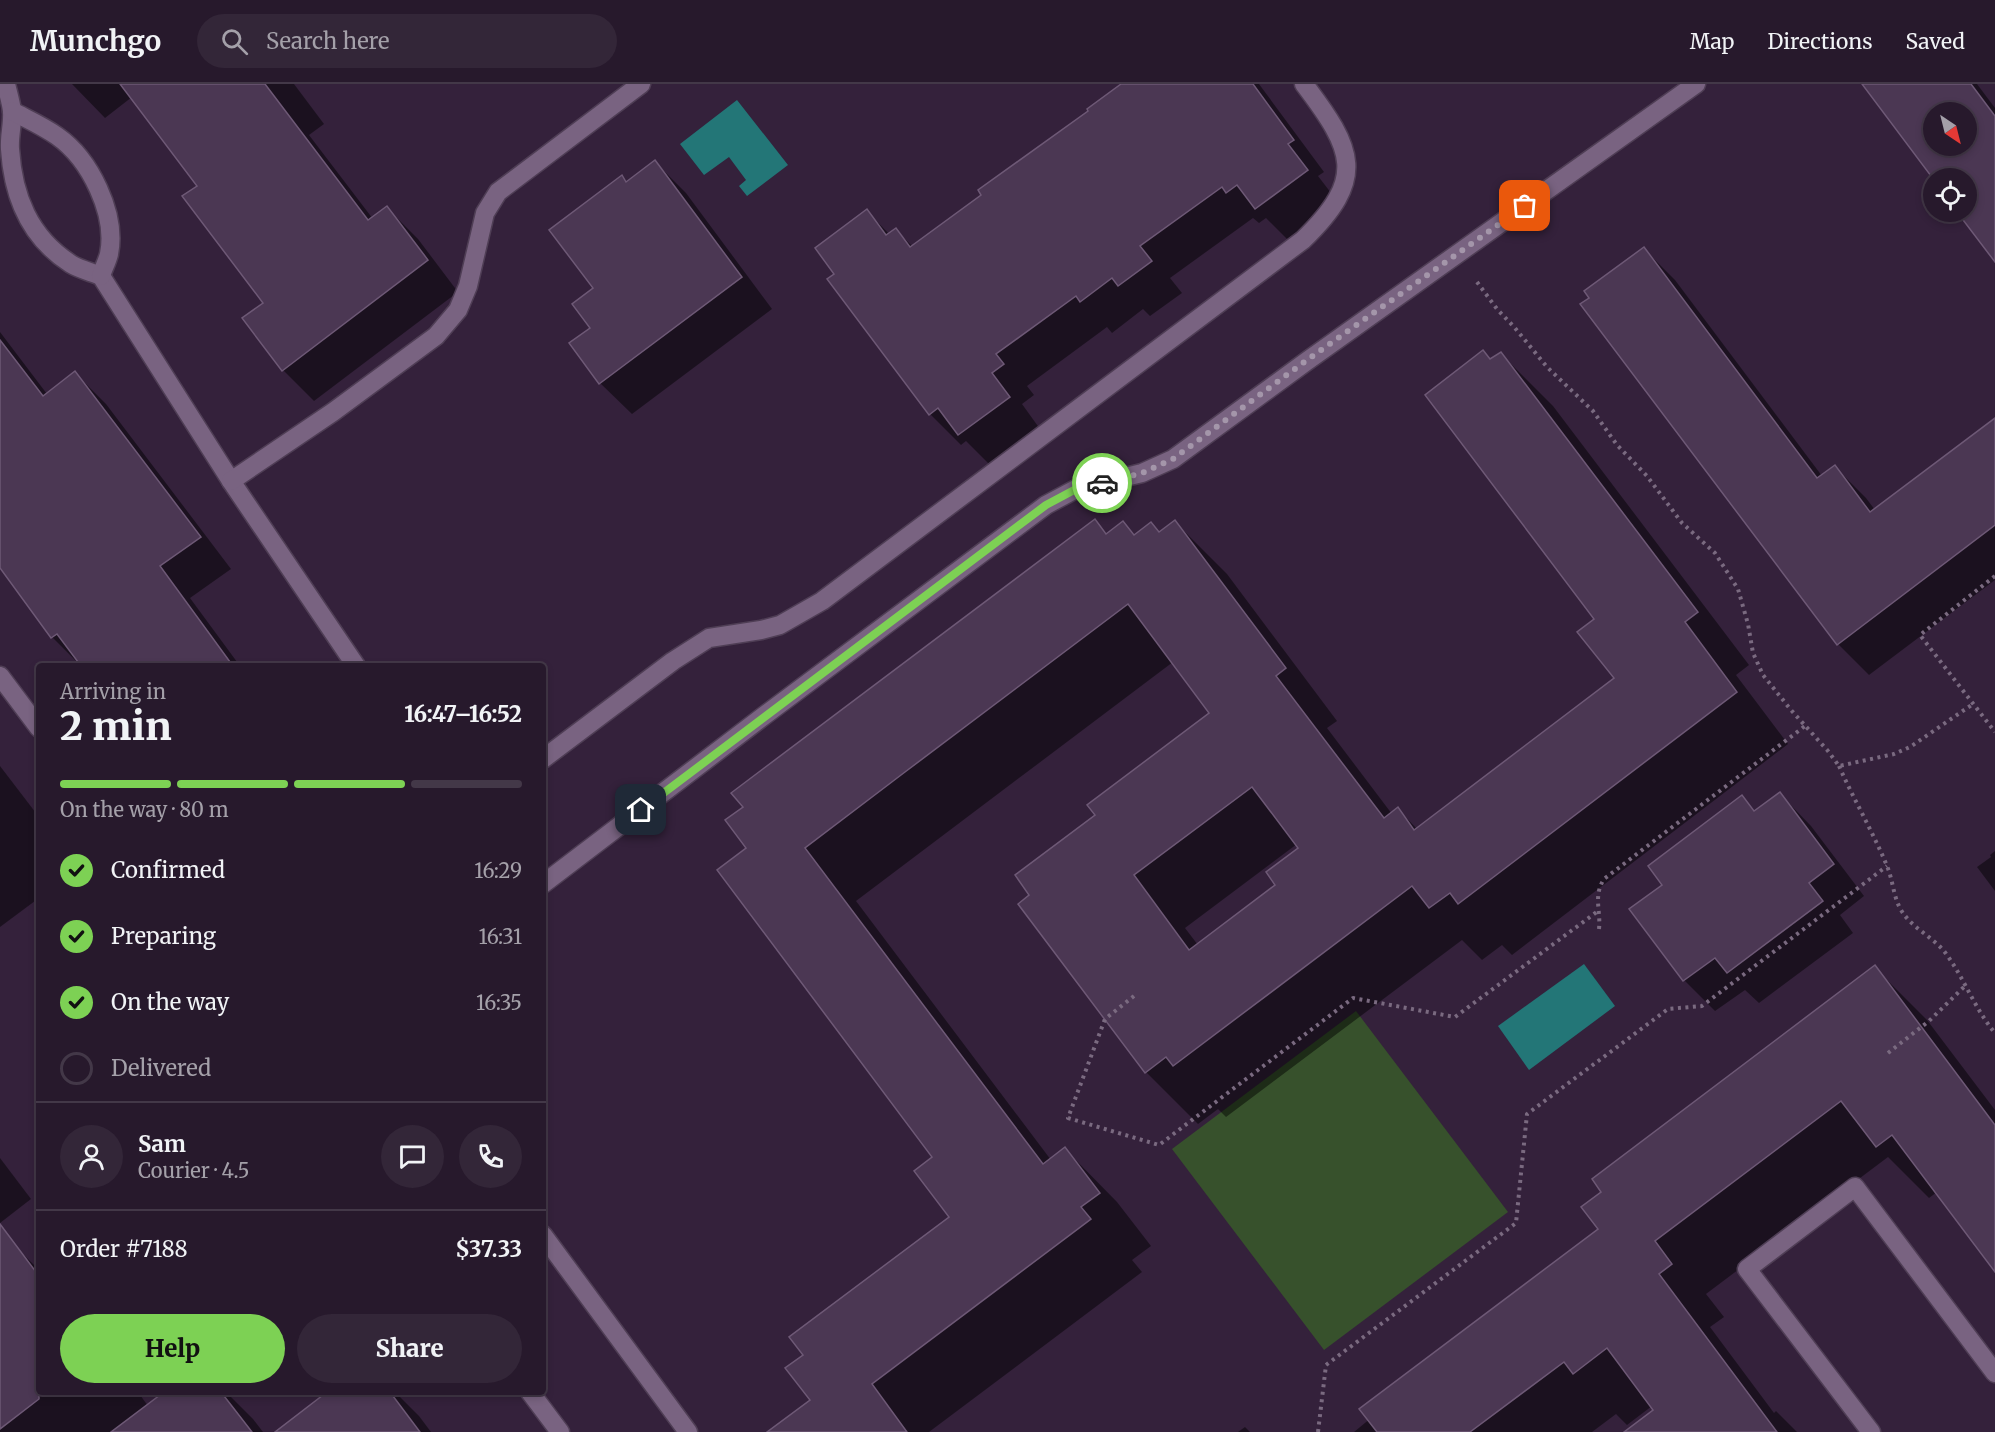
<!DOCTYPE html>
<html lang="en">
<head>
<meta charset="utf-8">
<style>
  :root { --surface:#27192c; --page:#332638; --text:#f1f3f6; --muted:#a4a0a9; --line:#433848; --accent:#7dd154 }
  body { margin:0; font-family:Merriweather,serif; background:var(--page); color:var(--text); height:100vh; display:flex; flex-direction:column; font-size:22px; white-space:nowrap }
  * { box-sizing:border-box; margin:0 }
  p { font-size:20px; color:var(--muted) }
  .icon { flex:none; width:33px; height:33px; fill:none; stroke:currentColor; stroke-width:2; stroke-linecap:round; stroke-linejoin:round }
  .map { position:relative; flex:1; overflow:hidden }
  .panel { position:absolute; left:36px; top:579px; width:510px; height:732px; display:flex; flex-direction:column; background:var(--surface); border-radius:6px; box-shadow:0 3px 9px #0003,0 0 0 2px var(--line) }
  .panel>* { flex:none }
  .needle { width:39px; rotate:145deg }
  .tools { position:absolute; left:1923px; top:18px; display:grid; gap:12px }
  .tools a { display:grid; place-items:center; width:54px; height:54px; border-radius:50%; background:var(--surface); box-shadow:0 3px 9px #0003,0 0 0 2px var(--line); font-size:30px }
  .pin { position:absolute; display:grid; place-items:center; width:51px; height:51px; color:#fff; margin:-26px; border-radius:12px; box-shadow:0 3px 9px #0006 }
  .courier { position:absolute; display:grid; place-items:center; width:60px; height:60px; margin:-30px; border:4px solid #7dd154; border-radius:50%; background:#fff; color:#222; box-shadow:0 2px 8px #0007 }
  .head em { font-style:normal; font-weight:800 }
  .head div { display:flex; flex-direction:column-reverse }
  .head { display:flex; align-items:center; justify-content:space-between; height:102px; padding:0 24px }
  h1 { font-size:39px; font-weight:800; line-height:45px }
  .bar { display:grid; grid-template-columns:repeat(4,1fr); gap:9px 6px; align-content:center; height:72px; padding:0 24px }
  .bar i { height:8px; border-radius:4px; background:var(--line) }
  .bar .selected { background:var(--accent) }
  .bar p { grid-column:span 4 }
  .line { display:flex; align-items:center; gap:15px; padding:0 24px; border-top:2px solid var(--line) }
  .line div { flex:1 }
  .round { display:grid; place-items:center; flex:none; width:63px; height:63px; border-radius:32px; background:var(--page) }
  ol { padding:0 24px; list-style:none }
  li { display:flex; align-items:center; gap:18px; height:66px }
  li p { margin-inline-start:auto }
  li .icon { padding:6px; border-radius:50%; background:var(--accent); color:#111; stroke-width:4 }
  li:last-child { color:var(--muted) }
  li i { width:33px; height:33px; border:3px solid var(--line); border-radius:50% }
  .action { display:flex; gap:12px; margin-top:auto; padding:12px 24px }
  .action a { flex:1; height:69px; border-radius:36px; background:var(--accent); color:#111; font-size:24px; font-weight:800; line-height:69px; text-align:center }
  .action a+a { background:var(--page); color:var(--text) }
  header { display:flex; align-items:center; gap:36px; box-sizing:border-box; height:84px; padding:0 30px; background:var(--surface); border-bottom:2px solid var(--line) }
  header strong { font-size:28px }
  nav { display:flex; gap:33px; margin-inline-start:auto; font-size:21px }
  .search { width:420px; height:54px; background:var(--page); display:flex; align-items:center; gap:15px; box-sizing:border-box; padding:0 21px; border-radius:33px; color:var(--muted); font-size:22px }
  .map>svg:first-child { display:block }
  .green { fill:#37512c }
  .water { fill:#237677 }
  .shadow { fill:#0007; fill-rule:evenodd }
  .building { fill:#4b3753; stroke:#6e5976; stroke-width:1.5; fill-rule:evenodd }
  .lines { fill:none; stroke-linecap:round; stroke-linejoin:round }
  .minor-casing { stroke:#4f3e55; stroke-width:21 }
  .path { stroke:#7a6a80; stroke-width:4; stroke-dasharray:3 4.5; stroke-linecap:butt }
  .minor { stroke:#796381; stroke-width:18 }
  .done { stroke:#a496aa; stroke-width:6; stroke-dasharray:0 10.8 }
  .route { stroke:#7dd154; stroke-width:8 }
</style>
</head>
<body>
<header>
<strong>Munchgo</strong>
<div class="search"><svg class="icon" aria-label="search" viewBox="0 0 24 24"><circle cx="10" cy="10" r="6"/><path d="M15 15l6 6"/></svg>Search here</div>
<nav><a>Map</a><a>Directions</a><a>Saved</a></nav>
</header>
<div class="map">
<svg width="1995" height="1348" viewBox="0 0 1995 1348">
  <rect width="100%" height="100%" fill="#34213b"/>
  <polygon class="green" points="1356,927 1508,1128 1324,1266 1172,1065"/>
  <g class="water">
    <polygon points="737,16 788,81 747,112 739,102 746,96 729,73 704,91 680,60"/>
    <polygon points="1584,880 1615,922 1529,986 1498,942"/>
  </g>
  <g class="shadow">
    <polygon points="72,0 294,0 324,40 309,51 373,135 387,124 418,155 458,208 314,317 283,286 265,219 199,102 132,13 105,34"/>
    <polygon points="1124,0 1259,0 1324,88 1318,92 1338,118 1287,155 1266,134 1259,139 1253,134 1170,194 1182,209 1150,232 1143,225 1112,249 1107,243 1027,302 1034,311 1022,320 1040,345 990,381 966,357 961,361 930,330 836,190 867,127 889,150 896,146 913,163"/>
    <path d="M1863,0H1977L1995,24V175L1959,128H1966V94H1934ZM1934,28H1966V62H1934Z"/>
    <polygon points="655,78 686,109 772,225 632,330 600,299 592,244 596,204 622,93 627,99"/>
    <polygon points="1644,165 1675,196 1822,392 1835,383 1866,414 1875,426 1995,336 1995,496 1869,591 1838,560 1582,221"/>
    <polygon points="0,248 47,310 75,289 106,320 231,485 190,514 240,582 81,582 52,553 0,467"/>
    <path d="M1501,270L1553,322L1749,581L1736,591L1788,660L1512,871L1502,861L1482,876L1462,856L1226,1033L1218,1025L1198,1040L1146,988L1032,811L1097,731L1212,629L1173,578L856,817L1051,1076L1065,1065L1117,1118L1151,1162L1132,1176L1142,1188L929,1348H804L812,1316L805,1272L951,1133L934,1073L748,764L1095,437L1108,451L1123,439L1135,451L1151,440L1160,449L1175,438L1227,490L1337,637L1327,644L1392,730L1398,725L1417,745L1616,595L1596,535L1491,276ZM1297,760L1300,764L1278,802L1198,861L1185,844Z"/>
    <polygon points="0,682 39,733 39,814 0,843"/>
    <polygon points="1780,710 1811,742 1864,812 1840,831 1853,849 1759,919 1745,906 1715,927 1684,896 1631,826 1664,802 1742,713 1756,728"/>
    <polygon points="1995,767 1995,807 1977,783 1991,773 1990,771"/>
    <polygon points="1874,883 1927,936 1995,1026 1995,1185 1937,1108 1929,1114 1888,1073 1706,1210 1724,1233 1710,1243 1774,1329 1776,1327 1797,1348 1627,1348 1655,1326 1652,1322 1627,1341 1616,1330 1592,1348 1354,1348 1600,1145"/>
    <polygon points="0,1074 31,1115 0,1139"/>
    <polygon points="15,1162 39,1186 39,1308 138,1308 148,1322 167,1308 226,1308 253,1335 263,1348 0,1348 0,1173"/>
    <polygon points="330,1308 395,1308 419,1332 431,1348 277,1348"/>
    <polygon points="1245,1343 1250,1348 1238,1348"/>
  </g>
  <g class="building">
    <polygon points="120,0 265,0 368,136 387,122 428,176 282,287 242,234 263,219 182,112 197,102"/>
    <polygon points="1121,0 1253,0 1294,56 1288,60 1308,86 1255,125 1237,101 1226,109 1222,103 1140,162 1152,177 1118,202 1112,194 1080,218 1076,212 996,270 1004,280 992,289 1010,313 958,351 938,324 929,331 827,195 834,190 815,164 867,125 886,151 896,144 910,163 981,111 978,106 1088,27 1087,25"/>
    <path d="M1862,0H1971L1995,32V178L1957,128H1966V94L1934,96ZM1934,28H1966V62H1934Z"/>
    <polygon points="655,76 742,193 599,300 569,259 590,244 572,220 593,204 549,146 622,91 626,98"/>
    <polygon points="1644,163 1817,394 1835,381 1870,428 1995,334 1995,441 1837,561 1580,220 1589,214 1584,207"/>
    <polygon points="0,256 43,312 75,287 201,453 160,482 233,582 81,582 57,550 51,554 0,484"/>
    <path d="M1483,266L1490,275L1501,268L1698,528L1685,538L1737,608L1458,820L1450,809L1429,824L1412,802L1173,982L1166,973L1145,989L1018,820L1029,811L1015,791L1095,731L1087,721L1209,629L1128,520L905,688L805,764L1043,1080L1065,1063L1100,1109L1081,1123L1091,1135L872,1300L907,1348H767L810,1316L785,1284L803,1271L789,1253L949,1133L914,1087L932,1073L717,786L746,764L725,736L743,723L731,709L1095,435L1106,450L1123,437L1134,451L1151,438L1159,448L1175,436L1286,584L1276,592L1384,734L1398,723L1414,746L1614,594L1577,548L1594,535L1425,311ZM1252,703L1298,764L1266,788L1275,801L1189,866L1134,791Z"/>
    <polygon points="1780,708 1834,780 1809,799 1823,817 1727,889 1715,874 1683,897 1629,825 1662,801 1648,782 1742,711 1754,727"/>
    <polygon points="1875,881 1995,1041 1995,1188 1892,1051 1876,1063 1841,1017 1655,1157 1672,1180 1659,1190 1777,1348 1624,1348 1653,1326 1607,1264 1573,1290 1564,1278 1470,1348 1377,1348 1359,1325 1598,1145 1581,1123 1601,1108 1592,1095"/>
    <polygon points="0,1140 39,1192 39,1315 0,1345"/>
    <polygon points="164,1308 221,1308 252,1348 111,1348"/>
    <polygon points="327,1308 390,1308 420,1348 275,1348"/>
  </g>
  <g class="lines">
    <defs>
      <g id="minor">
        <path d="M6,0C8,9 11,18 12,27C13,40 9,52 10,65C13,112 29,153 71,180C79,185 91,188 101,192L231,397L356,582"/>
        <path d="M12,27C27,35 43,42 57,52C90,75 117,130 109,170C107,178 103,185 101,192"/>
        <polyline points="231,397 333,328 436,252 458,226 468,202 485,129 498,108 641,0"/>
        <polyline points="0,592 39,644"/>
        <path d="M543,675L673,577L709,554L761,546L780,541L822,517L1303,156C1367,94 1354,66 1304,0"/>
        <polyline points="543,800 765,631 1046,421 1076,405 1142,389 1173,375 1307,277 1696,0"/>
        <polyline points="543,1151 688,1348"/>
        <polyline points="530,1308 560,1348"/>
        <polyline points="1871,1348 1747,1185 1855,1103 1995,1289"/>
      </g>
    </defs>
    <use href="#minor" class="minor-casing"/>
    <g class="path">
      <polyline points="1477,198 1497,225 1515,244 1547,283 1593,327 1617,361 1647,392 1682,439 1715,469 1738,505 1748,540 1753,569 1763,591 1791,626 1828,667 1839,682 1894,670 1910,663 1973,620"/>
      <polyline points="1995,492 1920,551 1995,648"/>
      <path d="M1839,682C1854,716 1873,748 1887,782C1893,796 1893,812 1901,826C1911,843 1931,852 1944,867C1964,893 1974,924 1995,949"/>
      <path d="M1599,845C1601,827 1593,812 1604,795L1805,642"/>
      <polyline points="1134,912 1105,935 1068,1034 1159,1061 1353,914 1455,933 1598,827"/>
      <polyline points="1888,969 1929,937 1966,901"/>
      <polyline points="1318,1348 1326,1281 1516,1139 1527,1030 1668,925 1702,922 1887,782"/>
    </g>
    <use href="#minor" class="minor"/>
  </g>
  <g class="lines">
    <polyline class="done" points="1102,399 1142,389 1173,375 1307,276 1525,122"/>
    <polyline class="route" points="641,726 1046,421 1076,405 1102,399"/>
  </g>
</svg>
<div class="tools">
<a><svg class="needle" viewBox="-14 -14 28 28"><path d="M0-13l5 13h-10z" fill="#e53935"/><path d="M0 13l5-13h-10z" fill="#a4a0a9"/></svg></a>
<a><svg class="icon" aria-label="locate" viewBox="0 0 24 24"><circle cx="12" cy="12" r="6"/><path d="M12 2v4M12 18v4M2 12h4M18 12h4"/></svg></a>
</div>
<div class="pin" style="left:1525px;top:122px;background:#ea580c"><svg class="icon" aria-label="bag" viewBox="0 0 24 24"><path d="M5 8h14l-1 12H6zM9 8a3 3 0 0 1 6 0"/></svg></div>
<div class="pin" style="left:641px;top:726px;background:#1f2937"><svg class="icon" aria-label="home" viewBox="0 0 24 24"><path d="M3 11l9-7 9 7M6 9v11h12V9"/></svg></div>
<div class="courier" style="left:1102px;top:399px"><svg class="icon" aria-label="car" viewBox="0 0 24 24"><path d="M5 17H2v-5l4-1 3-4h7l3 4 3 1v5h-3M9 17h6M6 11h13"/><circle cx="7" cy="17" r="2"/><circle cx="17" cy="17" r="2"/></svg></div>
<section class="panel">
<div class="head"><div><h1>2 min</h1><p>Arriving in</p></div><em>16:47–16:52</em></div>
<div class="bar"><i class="selected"></i><i class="selected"></i><i class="selected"></i><i></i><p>On the way · 80 m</p></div>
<ol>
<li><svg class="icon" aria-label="check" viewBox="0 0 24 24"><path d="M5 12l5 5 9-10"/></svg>Confirmed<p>16:29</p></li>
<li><svg class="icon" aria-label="check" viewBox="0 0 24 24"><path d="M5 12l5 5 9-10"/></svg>Preparing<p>16:31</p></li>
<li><svg class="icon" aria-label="check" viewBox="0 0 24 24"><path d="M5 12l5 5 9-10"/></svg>On the way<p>16:35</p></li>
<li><i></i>Delivered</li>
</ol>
<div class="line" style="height:108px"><a class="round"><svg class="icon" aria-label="person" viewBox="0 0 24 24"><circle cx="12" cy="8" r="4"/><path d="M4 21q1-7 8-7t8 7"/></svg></a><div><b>Sam</b><p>Courier · 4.5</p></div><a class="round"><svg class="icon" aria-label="chat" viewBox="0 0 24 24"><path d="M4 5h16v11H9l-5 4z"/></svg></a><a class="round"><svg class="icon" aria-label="phone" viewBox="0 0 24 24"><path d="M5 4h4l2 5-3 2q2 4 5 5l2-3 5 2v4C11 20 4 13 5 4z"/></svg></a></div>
<div class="line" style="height:78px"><div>Order #7188</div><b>$37.33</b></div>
<div class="action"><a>Help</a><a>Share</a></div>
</section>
</div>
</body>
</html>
